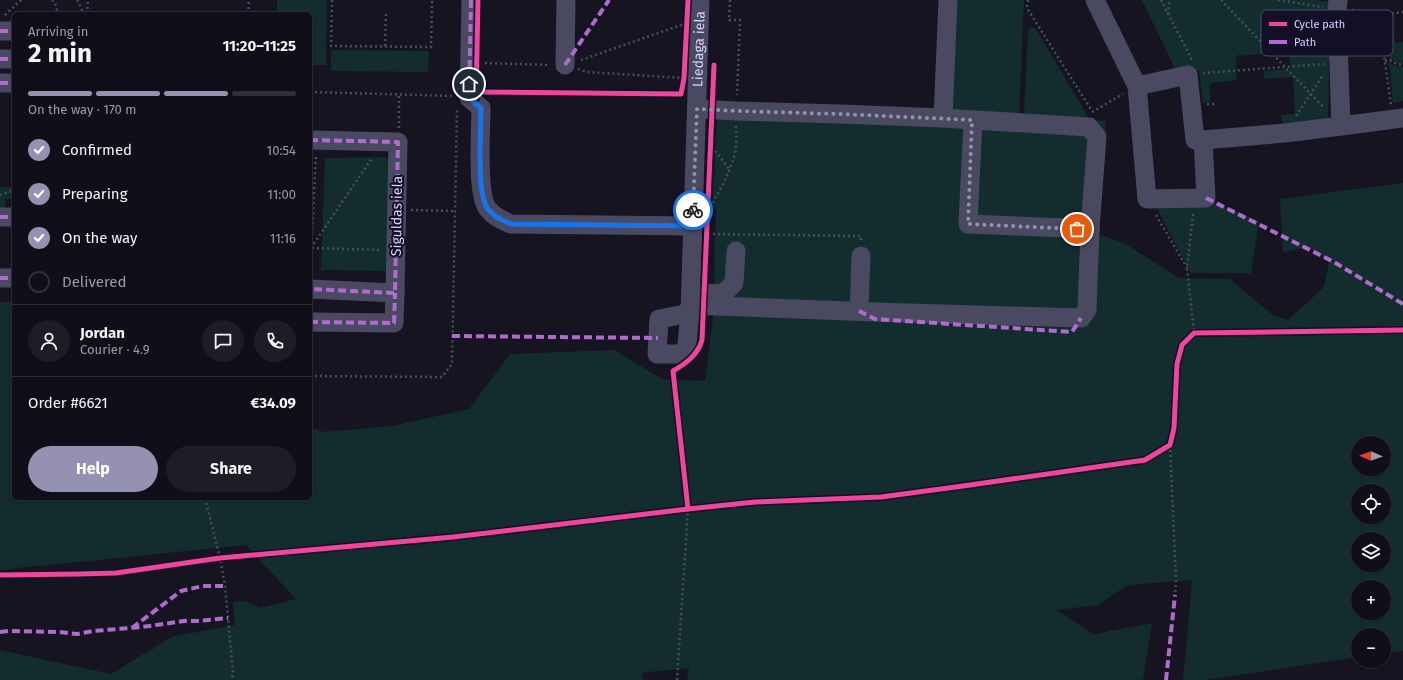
<!DOCTYPE html>
<html lang="en">
<head>
<meta charset="utf-8">
<style>
  :root { --surface:#100f19; --page:#1e1d26; --text:#f1f3f6; --muted:#9c9ca2; --line:#302f38; --accent:#9591b1 }
  body { margin:0; font-family:"Fira Sans",sans-serif; background:var(--page); color:var(--text); height:100vh; display:flex; flex-direction:column; font-size:15px; white-space:nowrap }
  * { box-sizing:border-box; margin:0 }
  p { font-size:13px; color:var(--muted) }
  .icon { flex:none; width:22px; height:22px; fill:none; stroke:currentColor; stroke-width:2; stroke-linecap:round; stroke-linejoin:round }
  .map { position:relative; flex:1; overflow:hidden }
  .side { position:absolute; left:12px; top:12px; width:300px; height:488px; display:flex; flex-direction:column; background:var(--surface); border-radius:6px; box-shadow:0 1px 3px #0004,0 0 0 1px var(--line) }
  .side>* { flex:none }
  .needle { width:26px; rotate:272deg }
  .fabs { position:absolute; left:1351px; top:436px; display:grid; gap:8px }
  .fabs a { display:grid; place-items:center; width:40px; height:40px; border-radius:50%; background:var(--surface); box-shadow:0 1px 3px #0004,0 0 0 1px var(--line); font-size:20px }
  .pin { position:absolute; display:grid; place-items:center; width:34px; height:34px; color:#fff; margin:-17px; border:2px solid #fff; border-radius:50%; box-shadow:0 1px 4px #0007 }
  .courier { position:absolute; display:grid; place-items:center; width:40px; height:40px; margin:-20px; border:3px solid #1a73e8; border-radius:50%; background:#fff; color:#222; box-shadow:0 1px 5px #0007 }
  .headline em { font-style:normal; font-weight:700 }
  .headline div { display:flex; flex-direction:column-reverse }
  .headline { display:flex; align-items:center; justify-content:space-between; height:68px; padding:0 16px }
  h1 { font-size:26px; font-weight:700; line-height:30px }
  .bar { display:grid; grid-template-columns:repeat(4,1fr); gap:6px 4px; align-content:center; height:48px; padding:0 16px }
  .bar i { height:5px; border-radius:3px; background:var(--line) }
  .bar .active { background:var(--accent) }
  .bar p { grid-column:span 4 }
  .line { display:flex; align-items:center; gap:10px; padding:0 16px; border-top:1px solid var(--line) }
  .line div { flex:1 }
  .round { display:grid; place-items:center; flex:none; width:42px; height:42px; border-radius:21px; background:var(--page) }
  ol { padding:0 16px; list-style:none }
  li { display:flex; align-items:center; gap:12px; height:44px }
  li p { margin-inline-start:auto }
  li .icon { padding:4px; border-radius:50%; background:var(--accent); color:#fff; stroke-width:4 }
  li:last-child { color:var(--muted) }
  li i { width:22px; height:22px; border:2px solid var(--line); border-radius:50% }
  .cta { display:flex; gap:8px; margin-top:auto; padding:8px 16px }
  .cta a { flex:1; height:46px; border-radius:24px; background:var(--accent); color:#fff; font-size:16px; font-weight:700; line-height:46px; text-align:center }
  .cta a+a { background:var(--page); color:var(--text) }
  .map>svg:first-child { display:block }
  .green { fill:#132c2d; fill-rule:evenodd }
  .lines { fill:none; stroke-linecap:round; stroke-linejoin:round }
  .path { stroke:#44505f; stroke-width:2.5; stroke-dasharray:2 3; stroke-linecap:butt }
  .minor { stroke:#4a4962; stroke-width:19 }
  .quiet { stroke:#b06ccc; stroke-width:4; stroke-dasharray:8 4; stroke-linecap:butt }
  .cycleway-casing { stroke:#130f26; stroke-width:8 }
  .cycleway { stroke:#ed469a; stroke-width:5 }
  .done { stroke:#9591b1; stroke-width:4; stroke-dasharray:0 7.2 }
  .route { stroke:#1a73e8; stroke-width:5 }
  .labels { text-anchor:middle; dominant-baseline:central; stroke-width:4; stroke-linejoin:round; paint-order:stroke }
  .street-label { font-size:14px; fill:#d9d4ff; stroke:#130f26 }
  .key { fill:#130f26; stroke:#4e4a67; stroke-width:1 }
  .key-label { font-size:11px; fill:#d9d4ff }
</style>
</head>
<body>
<div class="map">
<svg width="1403" height="680" viewBox="0 0 1403 680">
  <rect width="100%" height="100%" fill="#161421"/>
  <g class="green">
    <polygon points="277,0 327,0 326,65 310,65 310,14 277,14"/>
    <path d="M955,0H1024L1019,116L1024,115L1028,30L1032,27L1036,29L1087,115L1086,120L1106,121L1098,234L1124,243L1179,278L1230,279L1273,315L1288,320L1324,287L1329,262L1308,247L1283,252L1280,199L1403,183V651L1384,654V635H1358V657L1205,680H1183L1192,580L1128,585L1098,605L1056,610L1094,634L1152,623L1143,680H687L689,668L642,673L643,680H0V650L111,674L173,636L235,625L233,602L246,601L260,608L296,599L246,545L0,570V302H14V498H310V428L325,432L391,426L469,409L510,354L614,350L662,379L705,381L713,318L716,209H712L717,118L949,114ZM1358,443H1384V469H1358ZM1358,491H1384V517H1358ZM1358,539H1384V565H1358ZM1358,587H1384V613H1358Z"/>
    <polygon points="1142,0 1316,0 1330,2 1328,119 1282,124 1281,115 1295,114 1293,77 1264,79 1264,71 1291,69 1289,52 1236,56 1237,80 1210,83 1210,102 1203,103 1199,71 1175,69"/>
    <path d="M1384,18L1392,21L1395,43L1403,42V63C1399,63 1394,62 1391,59C1385,53 1385,27 1384,18Z"/>
    <polygon points="331,50 429,51 428,72 331,71"/>
    <polygon points="1389,62 1394,65 1403,67 1403,101 1393,103"/>
    <polygon points="14,118 14,199 5,199 5,214 0,212 0,187 12,187"/>
    <polygon points="385,157 391,163 388,269 384,271 321,270 325,158"/>
    <polygon points="1213,202 1259,221 1251,273 1191,273 1155,205"/>
  </g>
  <g class="lines">
    <g class="path">
      <polyline points="52,0 55,3 58,14"/>
      <polyline points="77,0 84,14"/>
      <polyline points="332,0 331,46 431,47 432,0"/>
      <polyline points="730,0 729,20 740,20 737,95"/>
      <polyline points="1028,0 1027,8 1092,111"/>
      <polyline points="1161,0 1192,60"/>
      <polyline points="1221,0 1324,108"/>
      <polyline points="1278,0 1323,7"/>
      <polyline points="1352,10 1387,14 1403,12"/>
      <polyline points="1378,13 1391,105"/>
      <polyline points="87,14 88,0"/>
      <polyline points="248,14 249,0"/>
      <polyline points="1168,14 1170,0"/>
      <polyline points="5,15 21,0"/>
      <polyline points="385,46 386,12"/>
      <polyline points="581,60 684,24"/>
      <polyline points="1385,61 1390,60 1395,63 1403,65"/>
      <polyline points="485,63 550,65"/>
      <polyline points="578,69 587,72 683,78"/>
      <polyline points="1203,73 1324,64"/>
      <polyline points="310,92 454,96"/>
      <polyline points="1207,104 1214,104"/>
      <polyline points="1092,112 1123,94"/>
      <polyline points="1296,116 1323,75"/>
      <polyline points="399,128 399,94"/>
      <polyline points="712,147 729,169"/>
      <polyline points="0,195 14,190"/>
      <path d="M710,207C719,192 729,174 734,157C737,147 736,136 736,126"/>
      <polyline points="411,210 455,211"/>
      <polyline points="1193,214 1187,268 1194,333"/>
      <polyline points="1156,215 1187,268"/>
      <polyline points="708,234 861,236 861,241"/>
      <polyline points="311,248 372,158"/>
      <polyline points="312,248 381,250"/>
      <polyline points="310,274 316,155"/>
      <polyline points="310,376 442,377 452,364 457,109"/>
      <polyline points="1170,445 1176,580 1175,595"/>
      <polyline points="205,498 220,558 225,586 233,672 232,680"/>
      <polyline points="677,680 688,509"/>
    </g>
    <g class="minor">
      <path d="M471,0L469,98L481,108C481,129 476,195 488,209C494,217 502,220 511,224L692,226"/>
      <polyline points="1095,0 1137,86 1147,199 1206,198 1203,140 1285,133 1341,126 1337,9 1338,0"/>
      <polyline points="0,31 14,31"/>
      <polyline points="0,59 14,59"/>
      <polyline points="565,65 566,0"/>
      <polyline points="0,83 14,83"/>
      <polyline points="1137,86 1188,75 1195,140 1203,140"/>
      <polyline points="943,118 948,0"/>
      <polyline points="973,120 968,224 1090,229"/>
      <polyline points="1341,126 1403,118"/>
      <polyline points="310,140 398,142 395,293 310,289"/>
      <polyline points="0,217 14,217"/>
      <polyline points="0,278 14,278"/>
      <polyline points="700,293 723,294 734,283 736,251"/>
      <polyline points="690,305 875,312 1081,318 1087,310 1090,229 1097,137 1089,127 943,118 840,114 736,111 697,109"/>
      <polyline points="859,311 861,256"/>
      <path id="s1" d="M690,313L659,319L657,354H686L690,313L700,0"/>
      <polyline points="310,322 394,323 395,293"/>
    </g>
    <g class="quiet">
      <path d="M471,0L469,98L481,108C481,129 476,195 488,209C494,217 502,220 511,224L692,226"/>
      <polyline points="0,31 14,31"/>
      <polyline points="0,59 14,59"/>
      <polyline points="565,65 609,0"/>
      <polyline points="0,83 14,83"/>
      <polyline points="310,140 398,142 395,293 310,289"/>
      <polyline points="1206,198 1334,262 1403,304"/>
      <polyline points="0,217 14,217"/>
      <polyline points="0,278 14,278"/>
      <polyline points="859,311 875,319 1072,332 1081,318"/>
      <polyline points="310,322 394,323 395,293"/>
      <polyline points="452,336 658,338"/>
      <polyline points="132,628 181,591 203,586 225,586"/>
      <polyline points="0,632 8,631 60,632 77,634 93,631 142,627 184,621 199,621 228,618"/>
      <polyline points="1166,680 1175,595"/>
    </g>
    <defs>
      <g id="cycleway">
        <polyline points="477,92 681,94 684,78 688,0"/>
        <polyline points="476,98 478,0"/>
        <path d="M688,509L673,371C685,364 698,355 702,340L714,65"/>
        <polyline points="0,575 80,574 116,573 220,558 453,537 688,509 755,502 881,497 963,486 1145,460 1170,445 1174,428 1177,364 1182,345 1194,333 1403,330"/>
      </g>
    </defs>
    <use href="#cycleway" class="cycleway-casing"/>
    <use href="#cycleway" class="cycleway"/>
  </g>
  <g class="lines">
    <polyline class="done" points="693,210 697,109 736,111 840,114 972,120 968,224 1077,229"/>
    <path class="route" d="M469,84V98L481,108C481,129 476,195 488,209C494,217 502,220 511,224L692,226L693,210"/>
  </g>
  <g class="labels">
    <g class="street-label">
      <text stroke="none"><textPath href="#s1" startOffset="401">Liedaga iela</textPath></text>
      <text transform="translate(397 216) rotate(-89)">Siguldas iela</text>
    </g>
  </g>
  <rect x="1261" y="10" width="132" height="46" rx="6" class="key"/>
  <rect x="1269" y="22" width="18" height="4" fill="#ed469a"/>
  <rect x="1269" y="40" width="18" height="4" fill="#b06ccc"/>
  <g class="key-label">
    <text x="1294" y="28">Cycle path</text>
    <text x="1294" y="46">Path</text>
  </g>
</svg>
<div class="fabs">
<a><svg class="needle" viewBox="-14 -14 28 28"><path d="M0-13l5 13h-10z" fill="#e53935"/><path d="M0 13l5-13h-10z" fill="#9c9ca2"/></svg></a>
<a><svg class="icon" aria-label="locate" viewBox="0 0 24 24"><circle cx="12" cy="12" r="6"/><path d="M12 2v4M12 18v4M2 12h4M18 12h4"/></svg></a>
<a><svg class="icon" aria-label="layers" viewBox="0 0 24 24"><path d="M12 4l9 5-9 5-9-5zM3 14l9 5 9-5"/></svg></a>
<a>+</a>
<a>−</a>
</div>
<div class="pin" style="left:1077px;top:229px;background:#ea580c"><svg class="icon" aria-label="bag" viewBox="0 0 24 24"><path d="M5 8h14l-1 12H6zM9 8a3 3 0 0 1 6 0"/></svg></div>
<div class="pin" style="left:469px;top:84px;background:#1f2937"><svg class="icon" aria-label="home" viewBox="0 0 24 24"><path d="M3 11l9-7 9 7M6 9v11h12V9"/></svg></div>
<div class="courier" style="left:693px;top:210px"><svg class="icon" aria-label="bike" viewBox="0 0 24 24"><circle cx="6" cy="16" r="4"/><circle cx="18" cy="16" r="4"/><path d="M6 16l4-8h5l3 8M10 8l3 8H6M13 5h3"/></svg></div>
<section class="side">
<div class="headline"><div><h1>2 min</h1><p>Arriving in</p></div><em>11:20–11:25</em></div>
<div class="bar"><i class="active"></i><i class="active"></i><i class="active"></i><i></i><p>On the way · 170 m</p></div>
<ol>
<li><svg class="icon" aria-label="check" viewBox="0 0 24 24"><path d="M5 12l5 5 9-10"/></svg>Confirmed<p>10:54</p></li>
<li><svg class="icon" aria-label="check" viewBox="0 0 24 24"><path d="M5 12l5 5 9-10"/></svg>Preparing<p>11:00</p></li>
<li><svg class="icon" aria-label="check" viewBox="0 0 24 24"><path d="M5 12l5 5 9-10"/></svg>On the way<p>11:16</p></li>
<li><i></i>Delivered</li>
</ol>
<div class="line" style="height:72px"><a class="round"><svg class="icon" aria-label="person" viewBox="0 0 24 24"><circle cx="12" cy="8" r="4"/><path d="M4 21q1-7 8-7t8 7"/></svg></a><div><b>Jordan</b><p>Courier · 4.9</p></div><a class="round"><svg class="icon" aria-label="chat" viewBox="0 0 24 24"><path d="M4 5h16v11H9l-5 4z"/></svg></a><a class="round"><svg class="icon" aria-label="phone" viewBox="0 0 24 24"><path d="M5 4h4l2 5-3 2q2 4 5 5l2-3 5 2v4C11 20 4 13 5 4z"/></svg></a></div>
<div class="line" style="height:52px"><div>Order #6621</div><b>€34.09</b></div>
<div class="cta"><a>Help</a><a>Share</a></div>
</section>
</div>
</body>
</html>
